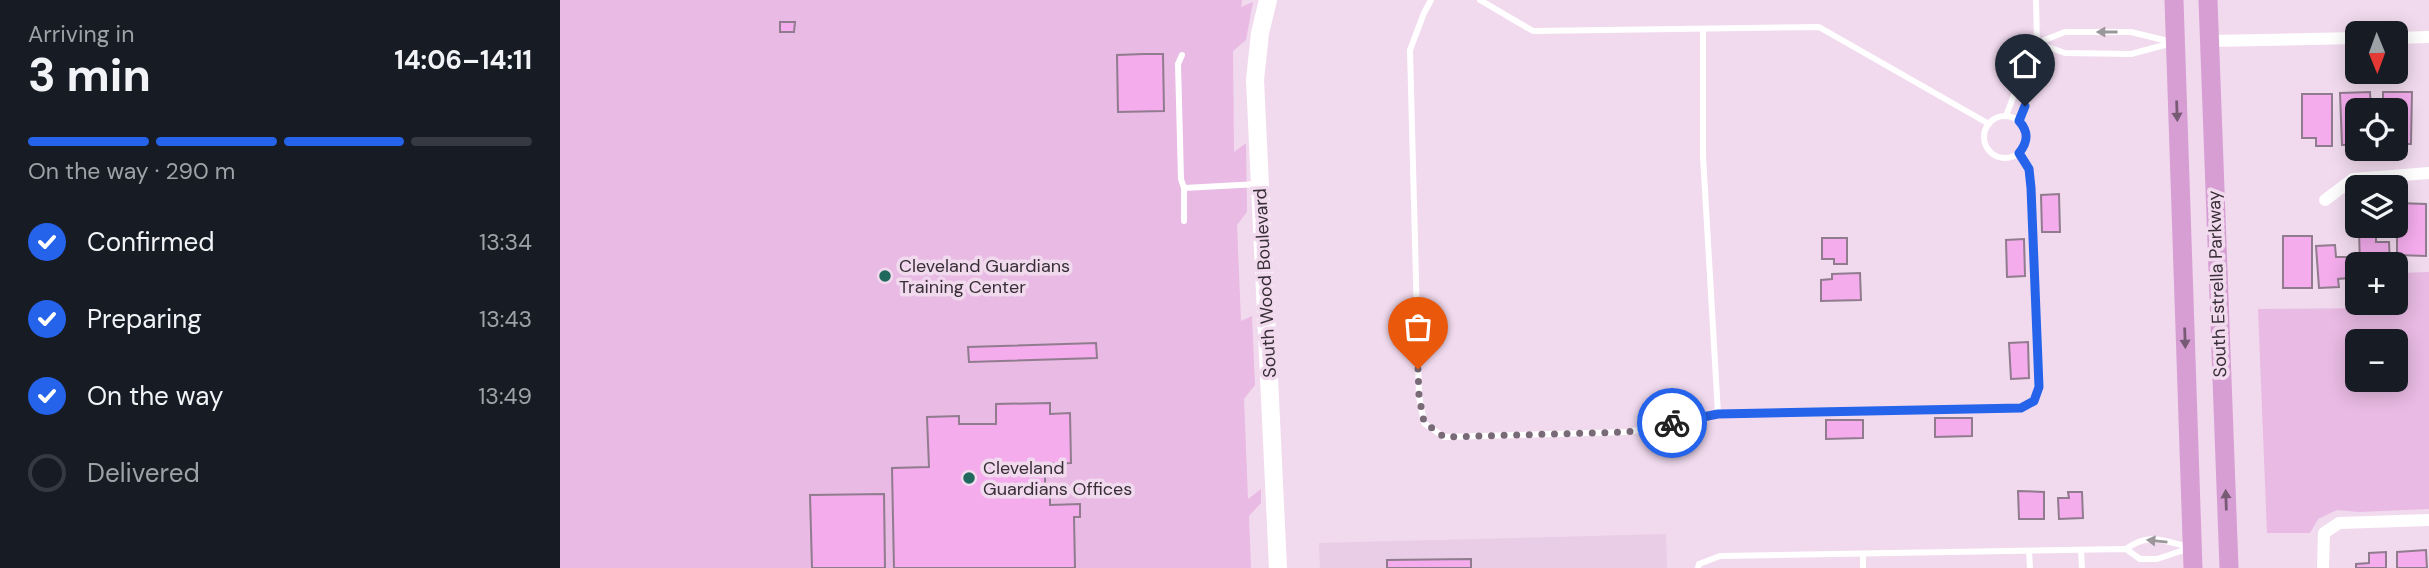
<!DOCTYPE html>
<html lang="en">
<head>
<meta charset="utf-8">
<style>
  :root { --surface:#171b24; --page:#20242c; --text:#f1f3f6; --muted:#9ea1a6; --line:#363941; --accent:#2563eb }
  body { margin:0; font-family:"DM Sans",sans-serif; background:var(--page); color:var(--text); height:100vh; display:flex; flex-direction:column; font-size:26px; white-space:nowrap }
  * { box-sizing:border-box; margin:0 }
  p { font-size:23px; color:var(--muted) }
  .icon { flex:none; width:38px; height:38px; fill:none; stroke:currentColor; stroke-width:2; stroke-linecap:round; stroke-linejoin:round }
  .map { position:relative; flex:1; overflow:hidden }
  .drawer { display:flex; flex-direction:column; background:var(--surface); width:560px }
  .drawer>* { flex:none }
  .needle { width:46px; rotate:179deg }
  .tools { position:absolute; left:1785px; top:21px; display:grid; gap:14px }
  .tools a { display:grid; place-items:center; width:63px; height:63px; border-radius:10px; background:var(--surface); box-shadow:0 4px 18px #0003; font-size:35px }
  .pin { position:absolute; display:grid; place-items:center; width:60px; height:60px; color:#fff; margin:-72px -30px; border-radius:50% 50% 50% 0; rotate:-45deg; box-shadow:0 0 7px #0007 }
  .pin .icon { rotate:45deg }
  .courier { position:absolute; display:grid; place-items:center; width:70px; height:70px; margin:-35px; border:5px solid #2563eb; border-radius:50%; background:#fff; color:#222; box-shadow:0 2px 9px #0007 }
  .headline em { font-style:normal; font-weight:700 }
  .headline div { display:flex; flex-direction:column-reverse }
  .headline { display:flex; align-items:center; justify-content:space-between; height:119px; padding:0 28px }
  h1 { font-size:46px; font-weight:700; line-height:52px }
  .bar { display:grid; grid-template-columns:repeat(4,1fr); gap:10px 7px; align-content:center; height:84px; padding:0 28px }
  .bar i { height:9px; border-radius:5px; background:var(--line) }
  .bar .selected { background:var(--accent) }
  .bar p { grid-column:span 4 }
  ol { padding:0 28px; list-style:none }
  li { display:flex; align-items:center; gap:21px; height:77px }
  li p { margin-inline-start:auto }
  li .icon { padding:7px; border-radius:50%; background:var(--accent); color:#fff; stroke-width:4 }
  li:last-child { color:var(--muted) }
  li i { width:38px; height:38px; border:4px solid var(--line); border-radius:50% }
  main { display:flex; flex:1; min-height:0 }
  .map>svg:first-child { display:block }
  .built { fill:#e9cce5 }
  .green { fill:#e9bae4; fill-rule:evenodd }
  .building { fill:#f4aced; stroke:#907c8e; stroke-width:2 }
  .lines { fill:none; stroke-linecap:round; stroke-linejoin:round }
  .lane { stroke:#fff; stroke-width:6 }
  .street { stroke:#fff; stroke-width:12 }
  .secondary { stroke:#fff; stroke-width:18 }
  .primary { stroke:#d79ed4; stroke-width:19 }
  .oneway { fill:#9b969a }
  .oneway2 { fill:#775b75 }
  .done { stroke:#786a76; stroke-width:7; stroke-dasharray:0 12.6 }
  .route { stroke:#2563eb; stroke-width:9 }
  .poi-dot { fill:#21685c; stroke:#f1daee; stroke-width:2.5 }
  .labels { text-anchor:middle; dominant-baseline:central; stroke-width:7; stroke-linejoin:round; paint-order:stroke }
  .poi-label { font-size:18px; fill:#372e36; stroke:#f1daee; text-anchor:start }
  .street-label { font-size:18px; fill:#372e36; stroke:#f1daee }
</style>
</head>
<body>
<main>
<section class="drawer">
<div class="headline"><div><h1>3 min</h1><p>Arriving in</p></div><em>14:06–14:11</em></div>
<div class="bar"><i class="selected"></i><i class="selected"></i><i class="selected"></i><i></i><p>On the way · 290 m</p></div>
<ol>
<li><svg class="icon" aria-label="check" viewBox="0 0 24 24"><path d="M5 12l5 5 9-10"/></svg>Confirmed<p>13:34</p></li>
<li><svg class="icon" aria-label="check" viewBox="0 0 24 24"><path d="M5 12l5 5 9-10"/></svg>Preparing<p>13:43</p></li>
<li><svg class="icon" aria-label="check" viewBox="0 0 24 24"><path d="M5 12l5 5 9-10"/></svg>On the way<p>13:49</p></li>
<li><i></i>Delivered</li>
</ol>
</section>
<div class="map">
<svg width="1869" height="568" viewBox="0 0 1869 568">
  <rect width="100%" height="100%" fill="#f1daee"/>
  <polygon class="built" points="1106,534 1107,568 760,568 759,543"/>
  <g class="green">
    <polygon points="0,0 682,0 681,7 693,2 686,40 673,51 674,152 686,143 687,212 677,225 681,321 692,316 695,385 684,399 688,499 701,489 701,503 689,516 691,568 0,568"/>
    <path d="M1869,272V509L1799,512L1777,510L1758,519L1750,533H1707L1698,309L1831,308L1833,303H1836L1840,273ZM1797,341H1836V380H1797Z"/>
  </g>
  <g class="building">
    <polygon points="220,22 235,22 234,32 220,32"/>
    <polygon points="584,54 603,54 604,111 558,112 557,55"/>
    <polygon points="1810,92 1811,110 1797,110 1797,145 1782,145 1780,93"/>
    <polygon points="1823,92 1852,92 1851,144 1836,144 1836,110 1823,110"/>
    <polygon points="1742,94 1772,94 1772,146 1756,146 1756,138 1742,138"/>
    <polygon points="1499,194 1500,232 1482,232 1481,195"/>
    <polygon points="1837,203 1866,204 1866,256 1837,255"/>
    <polygon points="1799,231 1816,231 1816,242 1829,242 1830,264 1800,264"/>
    <rect x="1723" y="236" width="29" height="52"/>
    <polygon points="1262,238 1287,238 1287,264 1274,264 1274,259 1262,259"/>
    <polygon points="1464,239 1465,276 1447,277 1446,240"/>
    <polygon points="1775,245 1776,257 1788,257 1789,278 1778,279 1779,287 1759,288 1756,246"/>
    <polygon points="1300,273 1301,300 1261,301 1261,280 1272,279 1272,274"/>
    <polygon points="1468,342 1469,378 1451,379 1449,343"/>
    <polygon points="536,343 537,358 409,362 408,347"/>
    <polygon points="490,403 490,414 510,413 511,463 485,464 485,489 490,489 490,505 520,504 520,517 514,517 515,568 334,568 332,468 369,467 367,417 399,416 399,424 436,424 436,404"/>
    <polygon points="1375,418 1412,418 1412,436 1375,437"/>
    <polygon points="1266,420 1303,420 1303,438 1266,439"/>
    <polygon points="1458,491 1484,492 1484,519 1459,519"/>
    <polygon points="1508,492 1522,492 1523,518 1499,519 1498,498 1509,498"/>
    <polygon points="324,494 325,568 252,568 250,495"/>
    <polygon points="1866,550 1867,568 1837,568 1837,552"/>
    <polygon points="1826,552 1826,568 1796,568 1796,564 1809,563 1809,553"/>
    <polygon points="911,559 911,568 827,568 827,560"/>
  </g>
  <g class="lines">
    <g class="lane">
      <polyline points="871,0 864,13 850,50 859,396 864,423 884,437 1068,432 1158,414 1461,408 1474,401 1479,387 1470,169 1459,153"/>
      <polyline points="920,0 973,31 1259,27 1429,124"/>
      <polyline points="1143,29 1143,156 1158,414"/>
      <polyline points="1477,43 1505,32 1571,32 1612,42"/>
      <polyline points="1477,43 1505,53 1571,54 1612,43"/>
      <polyline points="622,55 618,64 621,179 624,188 699,184"/>
      <polyline points="1446,116 1457,87 1468,74 1477,43 1476,0"/>
      <circle cx="1445" cy="137" r="21"/>
      <polyline points="1459,121 1471,91 1468,74"/>
      <polyline points="624,221 624,188"/>
      <path d="M1566,549C1589,532 1603,541 1630,547"/>
      <polyline points="1521,550 1522,568"/>
      <polyline points="1469,551 1470,568"/>
      <polyline points="1303,554 1303,568"/>
      <polyline points="1138,568 1139,564 1160,556 1566,549 1580,559 1597,559 1630,548"/>
    </g>
    <g class="street">
      <polyline points="1836,38 1869,37"/>
      <polyline points="1648,41 1797,38"/>
      <polyline points="1765,200 1793,179 1869,173"/>
      <polyline points="1763,568 1764,533 1779,523 1869,520"/>
    </g>
    <polyline class="secondary" points="708,0 700,33 695,80 718,568"/>
    <g class="primary">
      <polyline points="1614,0 1633,568"/>
      <polyline points="1648,0 1669,568"/>
    </g>
  </g>
  <defs><path id="oneway-solid" d="M-6-.8H1V-3.2L6.5 0L1 3.2V.8H-6Z" transform="scale(1.75)"/></defs>
  <g class="oneway">
    <use href="#oneway-solid" transform="translate(1547 32) rotate(180)"/>
    <use href="#oneway-solid" transform="translate(1597 541) rotate(-174)"/>
  </g>
  <g class="oneway2">
    <use href="#oneway-solid" transform="translate(1617 111) rotate(88)"/>
    <use href="#oneway-solid" transform="translate(1625 338) rotate(88)"/>
    <use href="#oneway-solid" transform="translate(1666 500) rotate(-92)"/>
  </g>
  <g class="lines">
    <polyline class="done" points="858,369 859,396 864,422 884,437 1068,432 1112,423"/>
    <path class="route" d="M1112,423L1158,414L1461,408L1474,401L1479,387L1471,188L1469,169L1459,153C1468,142 1469,132 1459,121L1465,106"/>
  </g>
  <g class="poi-dot">
    <circle cx="325" cy="276" r="7"/>
    <circle cx="409" cy="478" r="7"/>
  </g>
  <g class="labels">
    <g class="poi-label">
      <text x="339" y="266">Cleveland Guardians<tspan x="339" dy="21">Training Center</tspan></text>
      <text x="423" y="468">Cleveland<tspan x="423" dy="21">Guardians Offices</tspan></text>
    </g>
    <g class="street-label">
      <text transform="translate(705 283) rotate(-93)">South Wood Boulevard</text>
      <text transform="translate(1657 284) rotate(-92)">South Estrella Parkway</text>
    </g>
  </g>
</svg>
<div class="tools">
<a><svg class="needle" viewBox="-14 -14 28 28"><path d="M0-13l5 13h-10z" fill="#e53935"/><path d="M0 13l5-13h-10z" fill="#9ea1a6"/></svg></a>
<a><svg class="icon" aria-label="locate" viewBox="0 0 24 24"><circle cx="12" cy="12" r="6"/><path d="M12 2v4M12 18v4M2 12h4M18 12h4"/></svg></a>
<a><svg class="icon" aria-label="layers" viewBox="0 0 24 24"><path d="M12 4l9 5-9 5-9-5zM3 14l9 5 9-5"/></svg></a>
<a>+</a>
<a>−</a>
</div>
<div class="pin" style="left:858px;top:369px;background:#ea580c"><svg class="icon" aria-label="bag" viewBox="0 0 24 24"><path d="M5 8h14l-1 12H6zM9 8a3 3 0 0 1 6 0"/></svg></div>
<div class="pin" style="left:1465px;top:106px;background:#1f2937"><svg class="icon" aria-label="home" viewBox="0 0 24 24"><path d="M3 11l9-7 9 7M6 9v11h12V9"/></svg></div>
<div class="courier" style="left:1112px;top:423px"><svg class="icon" aria-label="bike" viewBox="0 0 24 24"><circle cx="6" cy="16" r="4"/><circle cx="18" cy="16" r="4"/><path d="M6 16l4-8h5l3 8M10 8l3 8H6M13 5h3"/></svg></div>
</div>
</main>
</body>
</html>
